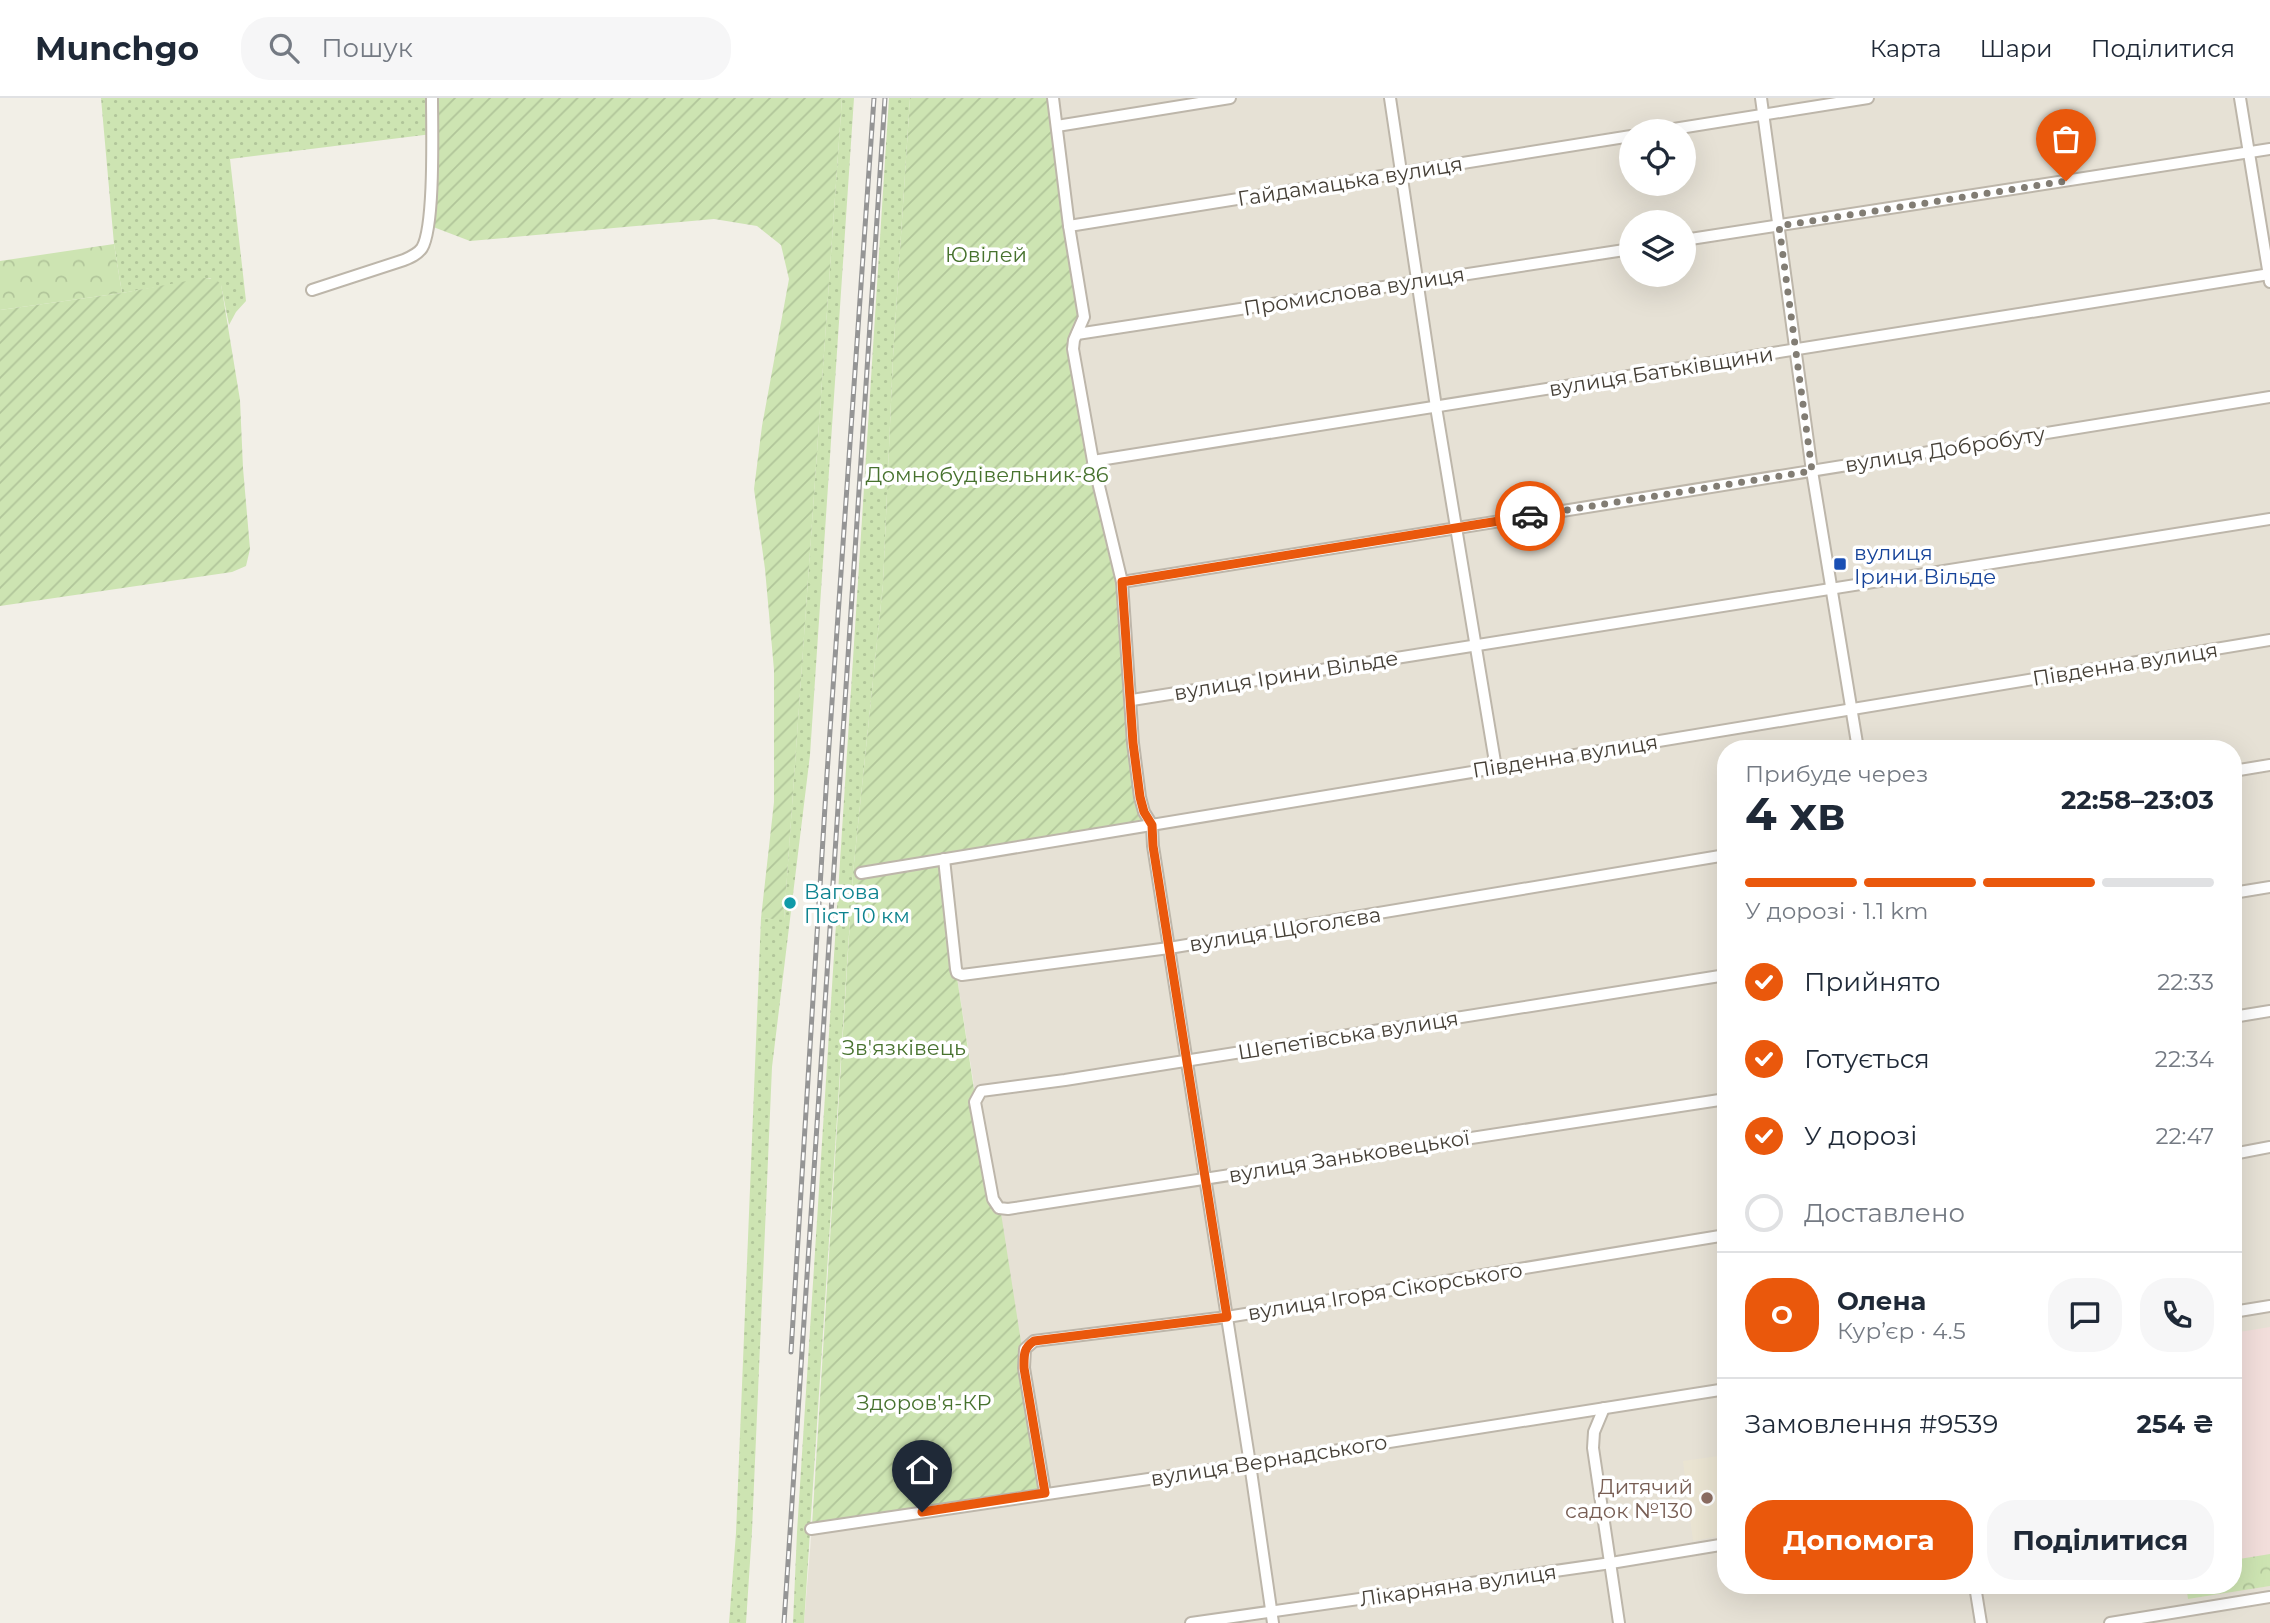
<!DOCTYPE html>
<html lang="uk">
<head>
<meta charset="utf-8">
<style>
  :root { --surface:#fff; --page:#f6f6f7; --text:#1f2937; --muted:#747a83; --line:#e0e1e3; --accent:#ea580c }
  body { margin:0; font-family:Montserrat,sans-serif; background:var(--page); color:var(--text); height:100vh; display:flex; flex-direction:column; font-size:26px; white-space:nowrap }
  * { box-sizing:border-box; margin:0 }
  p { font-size:23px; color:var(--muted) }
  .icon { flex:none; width:38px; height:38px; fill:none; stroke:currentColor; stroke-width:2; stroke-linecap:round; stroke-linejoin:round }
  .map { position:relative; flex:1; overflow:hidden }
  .drawer { position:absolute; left:1717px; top:642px; width:525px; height:854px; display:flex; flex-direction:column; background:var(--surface); border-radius:28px; box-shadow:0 7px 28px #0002 }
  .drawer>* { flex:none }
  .controls { position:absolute; left:1619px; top:21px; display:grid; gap:14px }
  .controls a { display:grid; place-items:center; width:77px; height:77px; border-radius:50%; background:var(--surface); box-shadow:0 7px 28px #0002; font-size:35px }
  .pin { position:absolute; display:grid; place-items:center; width:60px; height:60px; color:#fff; margin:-72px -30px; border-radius:50% 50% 50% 0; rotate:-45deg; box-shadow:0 0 7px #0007 }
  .pin .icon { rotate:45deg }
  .courier { position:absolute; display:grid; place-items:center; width:70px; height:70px; margin:-35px; border:5px solid #ea580c; border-radius:50%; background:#fff; color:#222; box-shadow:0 2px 9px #0007 }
  .overview em { font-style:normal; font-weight:700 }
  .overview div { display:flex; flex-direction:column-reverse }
  .overview { display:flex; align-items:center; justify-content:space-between; height:119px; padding:0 28px }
  h1 { font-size:46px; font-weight:700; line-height:52px }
  .bar { display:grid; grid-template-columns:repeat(4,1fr); gap:10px 7px; align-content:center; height:84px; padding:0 28px }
  .bar i { height:9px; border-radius:5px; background:var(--line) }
  .bar .current { background:var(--accent) }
  .bar p { grid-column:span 4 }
  .line { display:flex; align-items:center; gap:18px; padding:0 28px; border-top:2px solid var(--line) }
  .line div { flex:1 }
  .round { display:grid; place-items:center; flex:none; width:74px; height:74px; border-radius:28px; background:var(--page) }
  ol { padding:0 28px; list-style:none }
  li { display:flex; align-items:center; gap:21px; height:77px }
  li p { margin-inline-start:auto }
  li .icon { padding:7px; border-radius:50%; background:var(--accent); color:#fff; stroke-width:4 }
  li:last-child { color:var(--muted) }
  li i { width:38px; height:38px; border:4px solid var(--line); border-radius:50% }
  .cta { display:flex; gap:14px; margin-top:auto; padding:14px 28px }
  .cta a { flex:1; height:80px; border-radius:28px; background:var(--accent); color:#fff; font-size:28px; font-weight:700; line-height:80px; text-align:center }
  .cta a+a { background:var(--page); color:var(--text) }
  header { display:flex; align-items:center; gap:42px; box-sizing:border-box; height:98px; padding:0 35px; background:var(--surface); border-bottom:2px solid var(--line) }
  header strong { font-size:33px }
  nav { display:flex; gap:38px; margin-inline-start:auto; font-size:24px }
  .search { width:490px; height:63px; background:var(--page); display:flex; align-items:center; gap:18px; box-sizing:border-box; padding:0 24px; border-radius:28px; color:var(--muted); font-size:26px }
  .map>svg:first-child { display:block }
  .residential { fill:#e6e1d5; fill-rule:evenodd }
  .education { fill:#eae4d2 }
  .medical { fill:#f2dedb }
  .grass { fill:url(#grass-dots) }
  .forest { fill:url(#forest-crowns) }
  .garden { fill:url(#garden-furrows) }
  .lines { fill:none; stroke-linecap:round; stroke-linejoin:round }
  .minor-casing { stroke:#bdb6aa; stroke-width:14 }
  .minor { stroke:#fff; stroke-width:10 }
  .rail-casing { stroke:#959595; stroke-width:5 }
  .rail { stroke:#fff; stroke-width:2.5; stroke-dasharray:8; stroke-linecap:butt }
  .done { stroke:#827d74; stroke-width:7; stroke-dasharray:0 12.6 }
  .route { stroke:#ea580c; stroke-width:9 }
  .transit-dot { fill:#1a4fb4; stroke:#fff; stroke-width:2.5 }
  .culture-dot { fill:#0f9aa8; stroke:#fff; stroke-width:2.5 }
  .education-dot { fill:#8d6e63; stroke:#fff; stroke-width:2.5 }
  .labels { text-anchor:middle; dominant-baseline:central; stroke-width:7; stroke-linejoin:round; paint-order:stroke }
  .street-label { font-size:21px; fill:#453f36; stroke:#fff }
  .park-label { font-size:21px; fill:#47722e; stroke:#fff }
  .transit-label { font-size:21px; fill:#164399; stroke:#fff; text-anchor:start }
  .culture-label { font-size:21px; fill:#0d838f; stroke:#fff; text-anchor:start }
  .education-label { font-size:21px; fill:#785e54; stroke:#fff; text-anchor:end }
</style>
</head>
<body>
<header>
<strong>Munchgo</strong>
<div class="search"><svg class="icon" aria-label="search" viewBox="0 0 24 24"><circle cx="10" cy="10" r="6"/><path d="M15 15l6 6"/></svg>Пошук</div>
<nav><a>Карта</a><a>Шари</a><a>Поділитися</a></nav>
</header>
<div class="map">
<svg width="2270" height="1525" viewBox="0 0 2270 1525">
  <defs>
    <pattern id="grass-dots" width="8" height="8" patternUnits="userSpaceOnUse" patternTransform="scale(1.75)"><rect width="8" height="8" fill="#cde4b2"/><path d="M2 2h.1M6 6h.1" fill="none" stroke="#b1c59a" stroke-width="1.8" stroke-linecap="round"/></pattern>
    <pattern id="forest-crowns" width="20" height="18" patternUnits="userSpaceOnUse" patternTransform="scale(1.75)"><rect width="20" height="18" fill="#cde4b2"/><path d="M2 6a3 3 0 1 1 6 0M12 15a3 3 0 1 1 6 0" fill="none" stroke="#b1c59a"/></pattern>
    <pattern id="garden-furrows" width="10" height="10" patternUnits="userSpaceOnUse" patternTransform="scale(1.75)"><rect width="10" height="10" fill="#cde4b2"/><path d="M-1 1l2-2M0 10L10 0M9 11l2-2" fill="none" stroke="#b1c59a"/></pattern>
  </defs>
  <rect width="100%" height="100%" fill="#f2efe7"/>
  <path class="residential" d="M1052,0H2270V1525H804L812,1428L992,1103L956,873L943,761L1002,746L1141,723L1115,483L1087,364L1070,233L1079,230ZM1631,33H1684V86H1631ZM1631,124H1684V177H1631ZM1726,651H2233V1488H1726Z"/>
  <polygon class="education" points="1725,1357 1725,1437 1693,1443 1683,1363"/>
  <polygon class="medical" points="2270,1229 2270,1488 2188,1501 2186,1488 2233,1488 2233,1235"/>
  <g class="grass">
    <polygon points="101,0 432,0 432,36 230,61 246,203 236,214 229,227 221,187 210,180 122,195 114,146"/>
    <polygon points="842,0 854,0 810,657 772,969 752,1433 746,1525 729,1525 736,1435 761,820 784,821"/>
    <polygon points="889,0 910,0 893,259 883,486 853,775 804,1525 793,1525 797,1434"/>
  </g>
  <g class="forest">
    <polygon points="114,146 122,195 0,212 0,163"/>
    <polygon points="2270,1456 2270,1488 2188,1501 2186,1488 2233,1488 2233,1462"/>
  </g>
  <g class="garden">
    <polygon points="432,0 842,0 784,822 761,820 774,704 774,572 765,471 754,391 762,328 789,181 781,147 757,128 714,121 470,143 428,127"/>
    <polygon points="910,0 1052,0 1083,221 1079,230 1070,234 1087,364 1115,483 1141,723 1002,746 944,761 956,873 991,1103 1001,1115 1044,1392 812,1428 853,775 883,486 893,259"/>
    <polygon points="203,180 215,181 221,186 240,302 243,370 250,451 246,468 232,474 0,508 0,212 122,195"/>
  </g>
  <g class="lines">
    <defs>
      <g id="minor">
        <polyline points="1053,0 1069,128 1084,219 1074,242 1073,251 1093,363 1122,484 1133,645 1140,699 1144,714 1152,727 1153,748 1250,1366 1273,1525"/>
        <polyline points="1390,0 1436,309 1496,670"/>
        <polyline points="1761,0 1812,373 1858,651"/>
        <polyline points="2240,0 2270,184"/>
        <polyline points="1057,28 1230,0"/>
        <polyline points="1661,33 1868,0"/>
        <polyline points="1069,128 1631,38"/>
        <polyline points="1684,142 2270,51"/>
        <path d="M312,192L404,162C411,159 418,156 422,150C435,128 432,30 432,0"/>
        <polyline points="1077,236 1631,151"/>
        <polyline points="1093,363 2270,176"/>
        <polyline points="1122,484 2270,299"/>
        <polyline points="1132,602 2270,421"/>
        <polyline points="2233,673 2270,667"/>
        <polyline points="944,761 956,871 957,875 962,877 1169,850 1726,757"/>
        <polyline points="861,775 2270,542"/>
        <polyline points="2233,795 2270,789"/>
        <polyline points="1726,877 1065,982 981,993 975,1004 993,1101 999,1110 1008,1111 1726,1001"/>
        <polyline points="2233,919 2270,913"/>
        <polyline points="2233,1056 2270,1049"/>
        <polyline points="2233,1214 2270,1208"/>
        <polyline points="1604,1310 1594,1334 1593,1350 1619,1525"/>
        <polyline points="1045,1395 1024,1270 1025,1251 1034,1243 1227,1219 1726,1137"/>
        <polyline points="811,1431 1250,1366 1726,1291"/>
        <polyline points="1975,1488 1981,1525"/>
        <polyline points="1191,1525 1611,1465 1726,1446"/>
        <polyline points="2110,1525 2270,1499"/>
      </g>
    </defs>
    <use href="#minor" class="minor-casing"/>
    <use href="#minor" class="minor"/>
    <defs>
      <g id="rail">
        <polyline points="791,1254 827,676 874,0"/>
        <polyline points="784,1525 885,0"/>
      </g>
    </defs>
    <use href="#rail" class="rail-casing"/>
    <use href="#rail" class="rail"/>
  </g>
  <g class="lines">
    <polyline class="done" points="1530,418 1812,373 1779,128 2066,83"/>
    <path class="route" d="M922,1414L1045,1395L1024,1270C1024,1258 1023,1250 1034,1243L1227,1219L1153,748L1152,727L1144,714L1140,699L1133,645L1122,484L1530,418"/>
  </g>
  <rect class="transit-dot" x="1833" y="459" width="14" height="14" rx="3.5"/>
  <circle class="culture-dot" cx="790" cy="805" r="7"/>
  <circle class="education-dot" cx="1707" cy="1400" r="7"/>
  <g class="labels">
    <g class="street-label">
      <text transform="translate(1350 83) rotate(-9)">Гайдамацька вулиця</text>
      <text transform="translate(1354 193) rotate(-9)">Промислова вулиця</text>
      <text transform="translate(1661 273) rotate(-9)">вулиця Батьківщини</text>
      <text transform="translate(1945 351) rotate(-9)">вулиця Добробуту</text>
      <text transform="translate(2125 566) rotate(-9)">Південна вулиця</text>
      <text transform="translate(1286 577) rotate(-9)">вулиця Ірини Вільде</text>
      <text transform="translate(1565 658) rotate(-9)">Південна вулиця</text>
      <text transform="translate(1285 831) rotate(-9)">вулиця Щоголєва</text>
      <text transform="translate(1348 937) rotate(-9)">Шепетівська вулиця</text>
      <text transform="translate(1349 1058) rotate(-9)">вулиця Заньковецької</text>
      <text transform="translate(1385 1193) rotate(-9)">вулиця Ігоря Сікорського</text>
      <text transform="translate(1269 1362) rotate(-9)">вулиця Вернадського</text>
      <text transform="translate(1458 1487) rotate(-8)">Лікарняна вулиця</text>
    </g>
    <g class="park-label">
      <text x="986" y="156">Ювілей</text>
      <text x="987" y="376">Домнобудівельник-86</text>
      <text x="904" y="949">Зв'язківець</text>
      <text x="924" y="1304">Здоров'я-КР</text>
    </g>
    <g class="transit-label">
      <text x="1854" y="454">вулиця<tspan x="1854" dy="24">Ірини Вільде</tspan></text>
    </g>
    <g class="culture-label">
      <text x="804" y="793">Вагова<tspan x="804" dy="24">Піст 10 км</tspan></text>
    </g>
    <g class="education-label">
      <text x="1693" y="1388">Дитячий<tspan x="1693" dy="24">садок №130</tspan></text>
    </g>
  </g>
</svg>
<div class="controls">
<a><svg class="icon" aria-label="locate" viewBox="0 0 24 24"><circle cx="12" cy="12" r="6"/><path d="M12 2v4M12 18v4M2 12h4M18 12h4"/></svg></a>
<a><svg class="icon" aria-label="layers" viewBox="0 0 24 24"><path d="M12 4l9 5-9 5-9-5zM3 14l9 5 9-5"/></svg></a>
</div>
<div class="pin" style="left:2066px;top:83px;background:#ea580c"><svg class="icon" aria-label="bag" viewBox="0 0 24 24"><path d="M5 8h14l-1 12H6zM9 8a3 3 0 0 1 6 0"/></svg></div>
<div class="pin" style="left:922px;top:1414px;background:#1f2937"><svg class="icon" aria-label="home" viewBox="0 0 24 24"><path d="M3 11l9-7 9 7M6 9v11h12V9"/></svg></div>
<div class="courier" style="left:1530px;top:418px"><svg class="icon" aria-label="car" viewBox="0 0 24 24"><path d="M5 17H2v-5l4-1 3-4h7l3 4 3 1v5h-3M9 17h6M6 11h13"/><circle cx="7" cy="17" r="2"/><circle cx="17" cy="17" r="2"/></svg></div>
<section class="drawer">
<div class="overview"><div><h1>4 хв</h1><p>Прибуде через</p></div><em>22:58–23:03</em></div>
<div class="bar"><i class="current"></i><i class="current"></i><i class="current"></i><i></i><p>У дорозі · 1.1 km</p></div>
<ol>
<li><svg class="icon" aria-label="check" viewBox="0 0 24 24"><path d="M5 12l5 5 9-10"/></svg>Прийнято<p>22:33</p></li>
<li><svg class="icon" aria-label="check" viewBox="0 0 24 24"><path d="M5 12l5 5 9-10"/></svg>Готується<p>22:34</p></li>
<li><svg class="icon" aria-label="check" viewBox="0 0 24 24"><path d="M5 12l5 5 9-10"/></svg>У дорозі<p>22:47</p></li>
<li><i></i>Доставлено</li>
</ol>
<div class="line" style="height:126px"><b class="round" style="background:var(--accent);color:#fff">О</b><div><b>Олена</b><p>Кур’єр · 4.5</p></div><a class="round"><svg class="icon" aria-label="chat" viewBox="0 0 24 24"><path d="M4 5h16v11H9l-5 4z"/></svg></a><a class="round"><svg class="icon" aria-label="phone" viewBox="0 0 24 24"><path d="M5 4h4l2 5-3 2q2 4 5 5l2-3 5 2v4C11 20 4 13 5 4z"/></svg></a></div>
<div class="line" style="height:91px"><div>Замовлення #9539</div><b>254 ₴</b></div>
<div class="cta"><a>Допомога</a><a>Поділитися</a></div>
</section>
</div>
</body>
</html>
